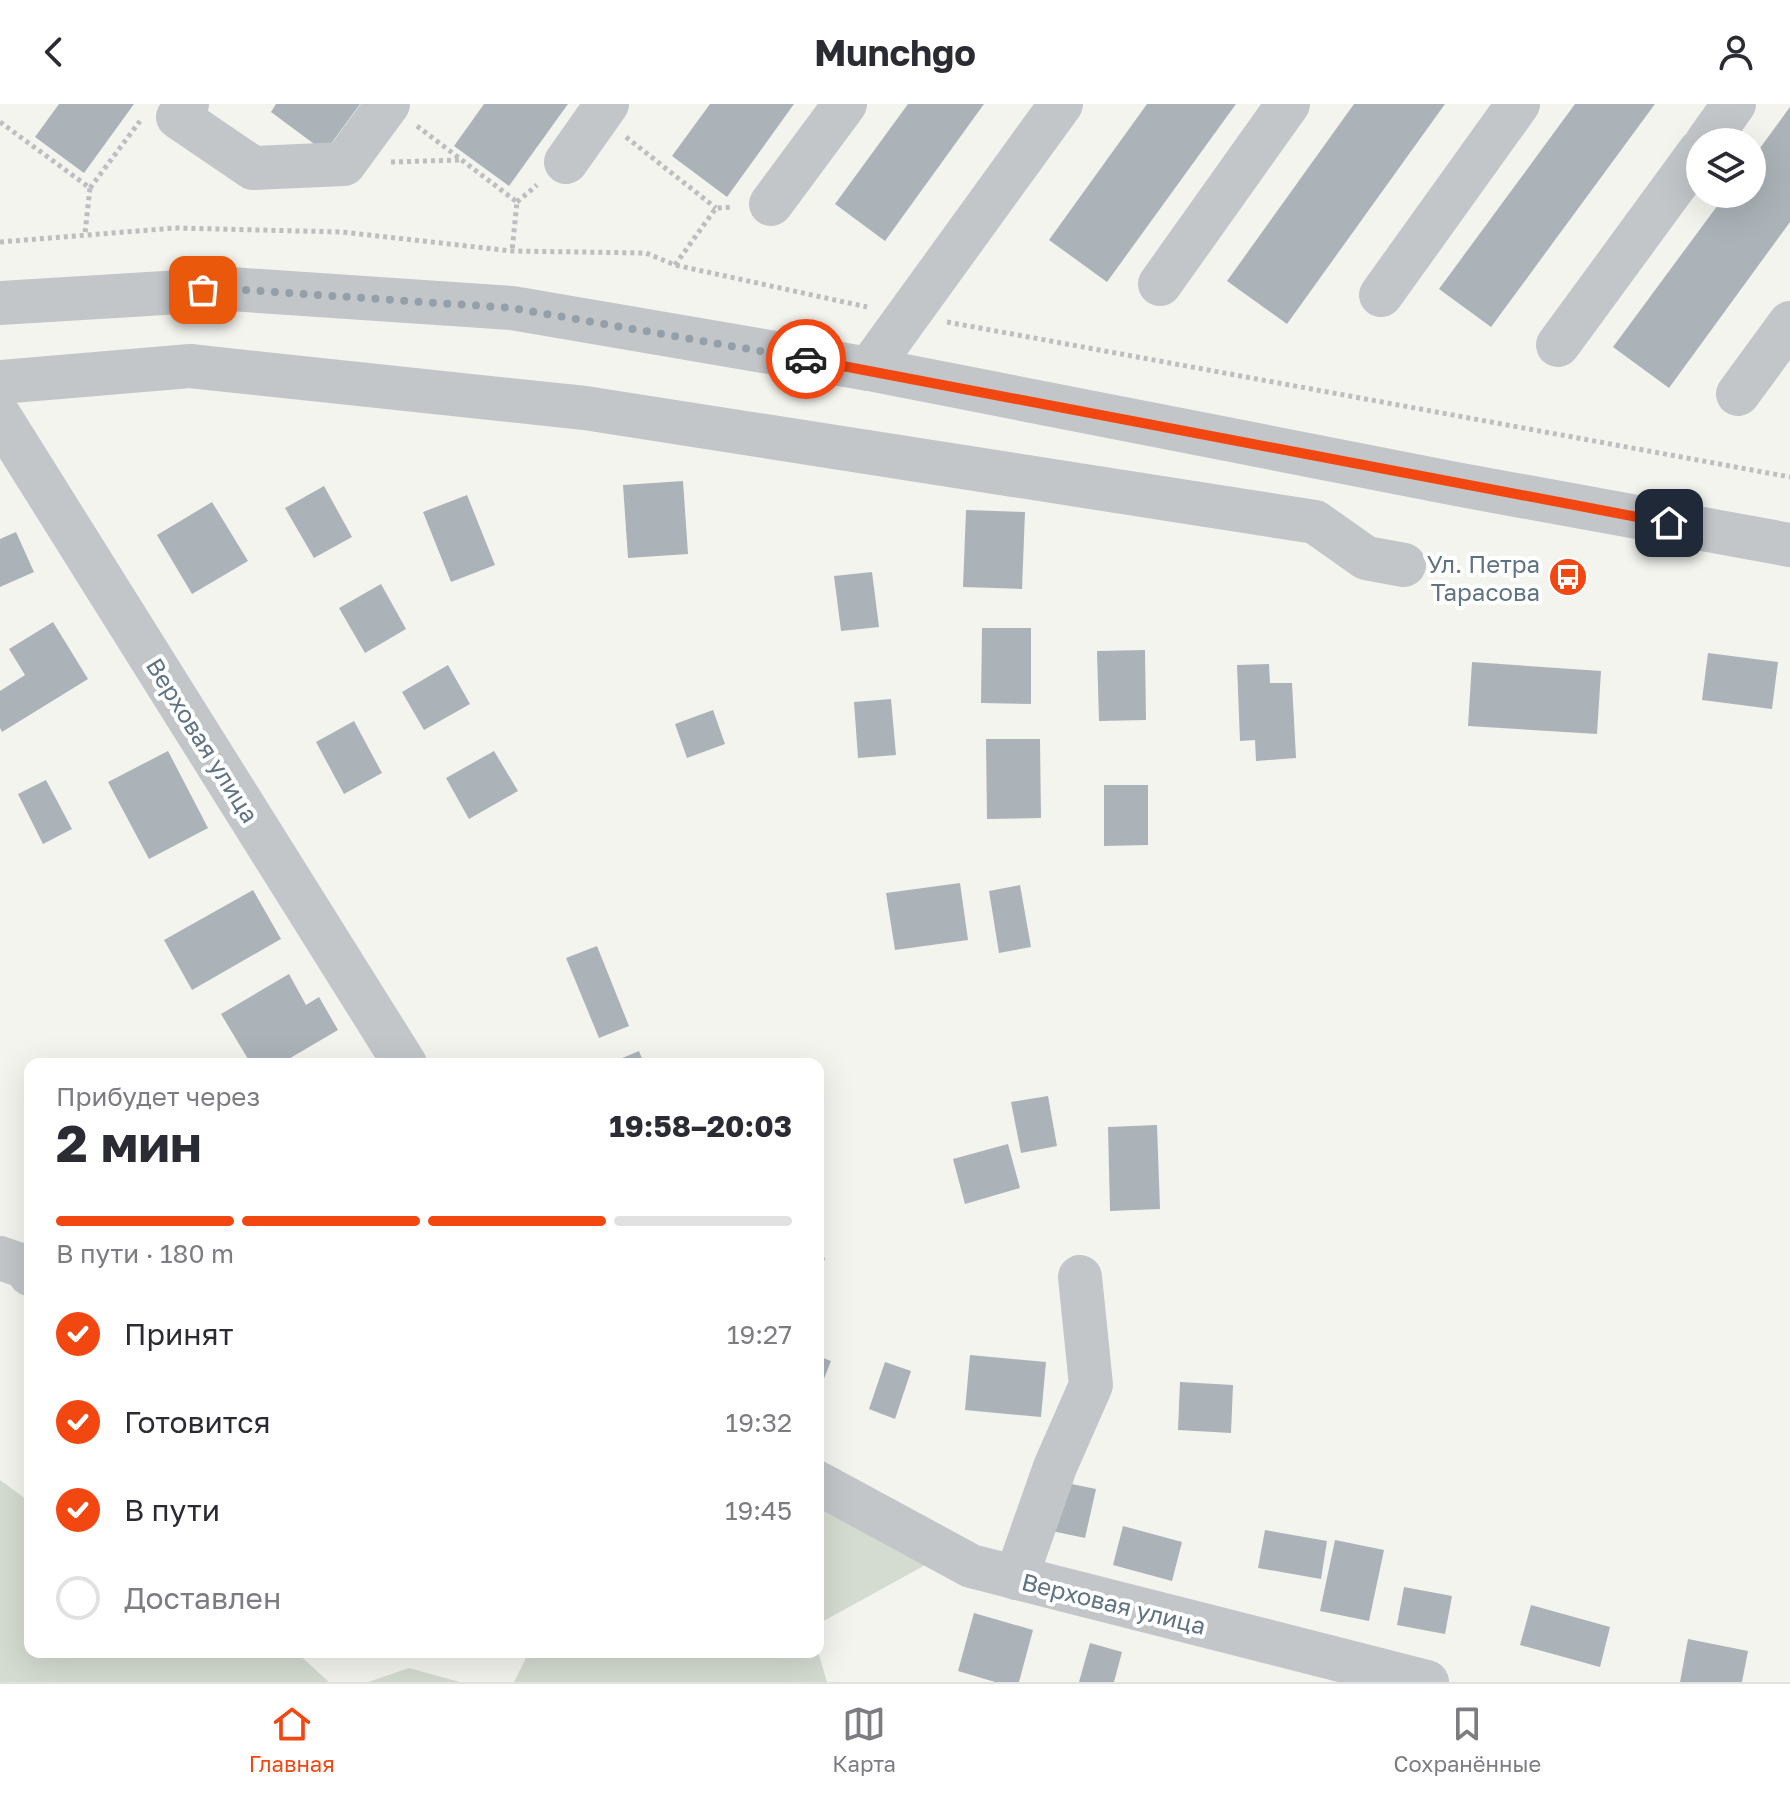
<!DOCTYPE html>
<html lang="ru">
<head>
<meta charset="utf-8">
<style>
  :root { --surface:#fff; --page:#f2f2f3; --text:#2b2b33; --muted:#7c7c81; --line:#e1e1e2; --accent:#f24711 }
  body { margin:0; font-family:"Golos Text",sans-serif; background:var(--page); color:var(--text); height:100vh; display:flex; flex-direction:column; font-size:30px; white-space:nowrap }
  * { box-sizing:border-box; margin:0 }
  p { font-size:26px; color:var(--muted) }
  .icon { flex:none; width:44px; height:44px; fill:none; stroke:currentColor; stroke-width:2; stroke-linecap:round; stroke-linejoin:round }
  .map { position:relative; flex:1; overflow:hidden }
  .side { position:absolute; left:24px; top:954px; width:800px; height:600px; display:flex; flex-direction:column; background:var(--surface); border-radius:16px; box-shadow:0 8px 32px #0002 }
  .side>* { flex:none }
  .tools { position:absolute; left:1686px; top:24px; display:grid; gap:16px }
  .tools a { display:grid; place-items:center; width:80px; height:80px; border-radius:50%; background:var(--surface); box-shadow:0 8px 32px #0002; font-size:40px }
  .pin { position:absolute; display:grid; place-items:center; width:68px; height:68px; color:#fff; margin:-34px; border-radius:16px; box-shadow:0 4px 12px #0006 }
  .courier { position:absolute; display:grid; place-items:center; width:80px; height:80px; margin:-40px; border:6px solid #f24711; border-radius:50%; background:#fff; color:#222; box-shadow:0 2px 10px #0007 }
  .headline em { font-style:normal; font-weight:700 }
  .headline div { display:flex; flex-direction:column-reverse }
  .headline { display:flex; align-items:center; justify-content:space-between; height:136px; padding:0 32px }
  h1 { font-size:52px; font-weight:700; line-height:60px }
  .bar { display:grid; grid-template-columns:repeat(4,1fr); gap:12px 8px; align-content:center; height:96px; padding:0 32px }
  .bar i { height:10px; border-radius:6px; background:var(--line) }
  .bar .current { background:var(--accent) }
  .bar p { grid-column:span 4 }
  ol { padding:0 32px; list-style:none }
  li { display:flex; align-items:center; gap:24px; height:88px }
  li p { margin-inline-start:auto }
  li .icon { padding:8px; border-radius:50%; background:var(--accent); color:#fff; stroke-width:4 }
  li:last-child { color:var(--muted) }
  li i { width:44px; height:44px; border:4px solid var(--line); border-radius:50% }
  header { display:flex; justify-content:space-between; align-items:center; height:104px; padding:0 32px; background:var(--surface); font-size:36px; font-weight:700 }
  .dock { display:flex; justify-content:space-around; align-items:center; height:112px; border-top:2px solid var(--line); background:var(--surface); font-size:22px; color:var(--muted) }
  .dock a { display:grid; justify-items:center; gap:4px }
  .dock .current { color:var(--accent) }
  .map>svg:first-child { display:block }
  .green { fill:#d4dbd0 }
  .building { fill:#abb3b8 }
  .lines { fill:none; stroke-linecap:round; stroke-linejoin:round }
  .path { stroke:#bcbec0; stroke-width:5; stroke-dasharray:4 4; stroke-linecap:butt }
  .minor { stroke:#c2c6c9; stroke-width:44 }
  .done { stroke:#94a0a9; stroke-width:8; stroke-dasharray:0 14.4 }
  .route { stroke:#f24711; stroke-width:10 }
  .labels { text-anchor:middle; dominant-baseline:central; stroke-width:8; stroke-linejoin:round; paint-order:stroke }
  .poi-label { font-size:24px; fill:#607383; stroke:#fff; text-anchor:end }
  .street-label { font-size:24px; fill:#607383; stroke:#fff }
</style>
</head>
<body>
<header><svg class="icon" aria-label="back" viewBox="0 0 24 24"><path d="M15 5l-7 7 7 7"/></svg>Munchgo<svg class="icon" aria-label="person" viewBox="0 0 24 24"><circle cx="12" cy="8" r="4"/><path d="M4 21q1-7 8-7t8 7"/></svg></header>
<div class="map">
<svg width="1790" height="1578" viewBox="0 0 1790 1578">
  <rect width="100%" height="100%" fill="#f4f4ef"/>
  <g class="green">
    <polygon points="0,1376 30,1398 30,1548 296,1548 329,1578 0,1578"/>
    <polygon points="818,1400 929,1459 818,1520"/>
    <polygon points="529,1548 582,1548 610,1554 611,1548 818,1548 827,1578 514,1578"/>
    <polygon points="409,1564 460,1578 368,1578"/>
  </g>
  <g class="building">
    <polygon points="59,0 134,0 84,69 35,33"/>
    <polygon points="276,0 360,0 325,48 271,8"/>
    <polygon points="484,0 568,0 509,82 454,42"/>
    <polygon points="710,0 794,0 727,93 672,52"/>
    <polygon points="908,0 984,0 885,137 835,100"/>
    <polygon points="1147,0 1236,0 1107,178 1049,136"/>
    <polygon points="1354,0 1445,0 1287,220 1227,177"/>
    <polygon points="1575,0 1655,0 1491,223 1439,185"/>
    <polygon points="1790,3 1790,118 1669,284 1613,243 1726,90 1752,90 1752,55"/>
    <polygon points="683,377 688,450 628,454 623,381"/>
    <polygon points="324,382 352,433 314,454 285,404"/>
    <polygon points="467,391 495,461 451,478 423,408"/>
    <polygon points="212,398 248,457 192,490 157,431"/>
    <polygon points="966,406 1025,408 1022,485 963,483"/>
    <polygon points="16,428 34,468 0,483 0,435"/>
    <polygon points="872,468 879,523 841,527 834,472"/>
    <polygon points="381,480 406,525 365,549 339,504"/>
    <polygon points="53,518 88,575 2,628 0,624 0,587 25,571 9,545"/>
    <polygon points="982,524 1031,524 1031,600 981,599"/>
    <polygon points="1145,546 1146,616 1099,617 1097,547"/>
    <polygon points="1708,549 1778,558 1772,605 1702,596"/>
    <polygon points="1472,558 1601,567 1597,630 1468,622"/>
    <polygon points="1269,560 1270,579 1292,579 1296,654 1256,657 1255,636 1240,637 1237,561"/>
    <polygon points="448,561 470,600 424,626 402,588"/>
    <polygon points="891,595 896,651 858,654 854,598"/>
    <polygon points="713,606 725,640 687,654 675,620"/>
    <polygon points="354,617 382,669 344,690 316,638"/>
    <polygon points="986,635 1040,635 1041,714 987,715"/>
    <polygon points="168,647 208,724 149,755 108,678"/>
    <polygon points="494,647 518,687 469,715 446,674"/>
    <polygon points="46,676 72,725 43,740 18,690"/>
    <polygon points="1104,681 1148,681 1148,741 1104,742"/>
    <polygon points="960,779 968,836 895,846 886,789"/>
    <polygon points="1020,781 1031,843 999,849 989,787"/>
    <polygon points="253,786 281,835 192,886 164,836"/>
    <polygon points="597,842 629,922 599,934 566,854"/>
    <polygon points="289,870 306,901 319,893 338,926 280,960 251,960 221,910"/>
    <polygon points="639,947 644,960 608,960"/>
    <polygon points="1048,992 1057,1042 1021,1049 1011,998"/>
    <polygon points="1157,1021 1160,1105 1110,1107 1108,1023"/>
    <polygon points="1008,1040 1020,1084 965,1100 953,1055"/>
    <polygon points="818,1130 825,1156 818,1158"/>
    <polygon points="970,1251 1046,1258 1041,1313 965,1306"/>
    <polygon points="818,1252 831,1257 818,1290"/>
    <polygon points="885,1258 911,1267 895,1315 869,1305"/>
    <polygon points="1180,1278 1233,1281 1231,1329 1178,1326"/>
    <polygon points="1057,1377 1096,1385 1085,1434 1047,1426"/>
    <polygon points="1123,1422 1182,1438 1172,1477 1113,1461"/>
    <polygon points="1265,1426 1327,1437 1321,1475 1258,1464"/>
    <polygon points="1335,1436 1384,1446 1369,1517 1320,1507"/>
    <polygon points="1404,1483 1452,1492 1445,1530 1397,1521"/>
    <polygon points="1531,1501 1610,1523 1600,1563 1520,1541"/>
    <polygon points="974,1509 1033,1526 1019,1578 995,1578 958,1567"/>
    <polygon points="1688,1535 1748,1547 1742,1578 1680,1578"/>
    <polygon points="1090,1539 1122,1548 1114,1578 1079,1578"/>
  </g>
  <g class="lines">
    <g class="path">
      <polyline points="0,18 90,84 85,129"/>
      <polyline points="417,22 517,98 512,147"/>
      <polyline points="626,33 716,104"/>
      <polyline points="391,58 461,56"/>
      <polyline points="90,84 140,17"/>
      <polyline points="517,98 537,81"/>
      <polyline points="0,138 175,124 342,128 512,147 646,149 675,161 867,203"/>
      <polyline points="675,161 716,104 733,103"/>
      <polyline points="947,218 1790,373"/>
    </g>
    <g class="minor">
      <polyline points="187,0 178,13 253,64 344,60 388,0"/>
      <polyline points="1707,38 1734,0"/>
      <polyline points="566,58 607,0"/>
      <polyline points="771,100 845,0"/>
      <polyline points="1160,180 1288,0"/>
      <polyline points="1381,191 1518,0"/>
      <polyline points="0,199 230,185 512,204 869,265 1456,380 1790,441"/>
      <polyline points="1558,241 1700,47"/>
      <polyline points="869,265 1061,0"/>
      <polyline points="0,278 190,262 585,304 1315,418 1366,454 1404,461"/>
      <polyline points="1738,290 1790,219"/>
      <polyline points="0,313 405,960"/>
      <polyline points="0,1154 26,1163 30,1170"/>
      <polyline points="818,1379 971,1462 1427,1578"/>
      <polyline points="1016,1474 1055,1363 1091,1281 1080,1173"/>
    </g>
  </g>
  <g class="lines">
    <polyline class="done" points="203,186 230,185 512,204 806,255"/>
    <polyline class="route" points="806,255 1669,419"/>
  </g>
  <defs>
    <symbol id="bus-disc" viewBox="-11 -11 22 22"><circle r="9.5" fill="#f24711" stroke="#fff"/><path d="M-5-6H5V4H4V6H2V4H-2V6H-4V4H-5ZM-3.5-4V0h7V-4ZM-3.5 1.2v1.5H-2V1.2ZM2 1.2v1.5H3.5V1.2Z" fill="#fff"/></symbol>
  </defs>
  <g fill-rule="evenodd">
    <use href="#bus-disc" x="1546" y="451" width="44" height="44"/>
  </g>
  <g class="labels">
    <g class="poi-label">
      <text x="1540" y="459">Ул. Петра<tspan x="1540" dy="28">Тарасова</tspan></text>
    </g>
    <g class="street-label">
      <text transform="translate(203 636) rotate(58)">Верховая улица</text>
      <text transform="translate(1114 1499) rotate(14)">Верховая улица</text>
    </g>
  </g>
</svg>
<div class="tools">
<a><svg class="icon" aria-label="layers" viewBox="0 0 24 24"><path d="M12 4l9 5-9 5-9-5zM3 14l9 5 9-5"/></svg></a>
</div>
<div class="pin" style="left:203px;top:186px;background:#ea580c"><svg class="icon" aria-label="bag" viewBox="0 0 24 24"><path d="M5 8h14l-1 12H6zM9 8a3 3 0 0 1 6 0"/></svg></div>
<div class="pin" style="left:1669px;top:419px;background:#1f2937"><svg class="icon" aria-label="home" viewBox="0 0 24 24"><path d="M3 11l9-7 9 7M6 9v11h12V9"/></svg></div>
<div class="courier" style="left:806px;top:255px"><svg class="icon" aria-label="car" viewBox="0 0 24 24"><path d="M5 17H2v-5l4-1 3-4h7l3 4 3 1v5h-3M9 17h6M6 11h13"/><circle cx="7" cy="17" r="2"/><circle cx="17" cy="17" r="2"/></svg></div>
<section class="side">
<div class="headline"><div><h1>2 мин</h1><p>Прибудет через</p></div><em>19:58–20:03</em></div>
<div class="bar"><i class="current"></i><i class="current"></i><i class="current"></i><i></i><p>В пути · 180 m</p></div>
<ol>
<li><svg class="icon" aria-label="check" viewBox="0 0 24 24"><path d="M5 12l5 5 9-10"/></svg>Принят<p>19:27</p></li>
<li><svg class="icon" aria-label="check" viewBox="0 0 24 24"><path d="M5 12l5 5 9-10"/></svg>Готовится<p>19:32</p></li>
<li><svg class="icon" aria-label="check" viewBox="0 0 24 24"><path d="M5 12l5 5 9-10"/></svg>В пути<p>19:45</p></li>
<li><i></i>Доставлен</li>
</ol>
</section>
</div>
<nav class="dock">
<a class="current"><svg class="icon" aria-label="home" viewBox="0 0 24 24"><path d="M3 11l9-7 9 7M6 9v11h12V9"/></svg>Главная</a>
<a><svg class="icon" aria-label="map" viewBox="0 0 24 24"><path d="M3 6l6-2 6 2 6-2v14l-6 2-6-2-6 2zM9 4v14M15 6v14"/></svg>Карта</a>
<a><svg class="icon" aria-label="saved" viewBox="0 0 24 24"><path d="M7 4h10v16l-5-4-5 4z"/></svg>Сохранённые</a>
</nav>
</body>
</html>
